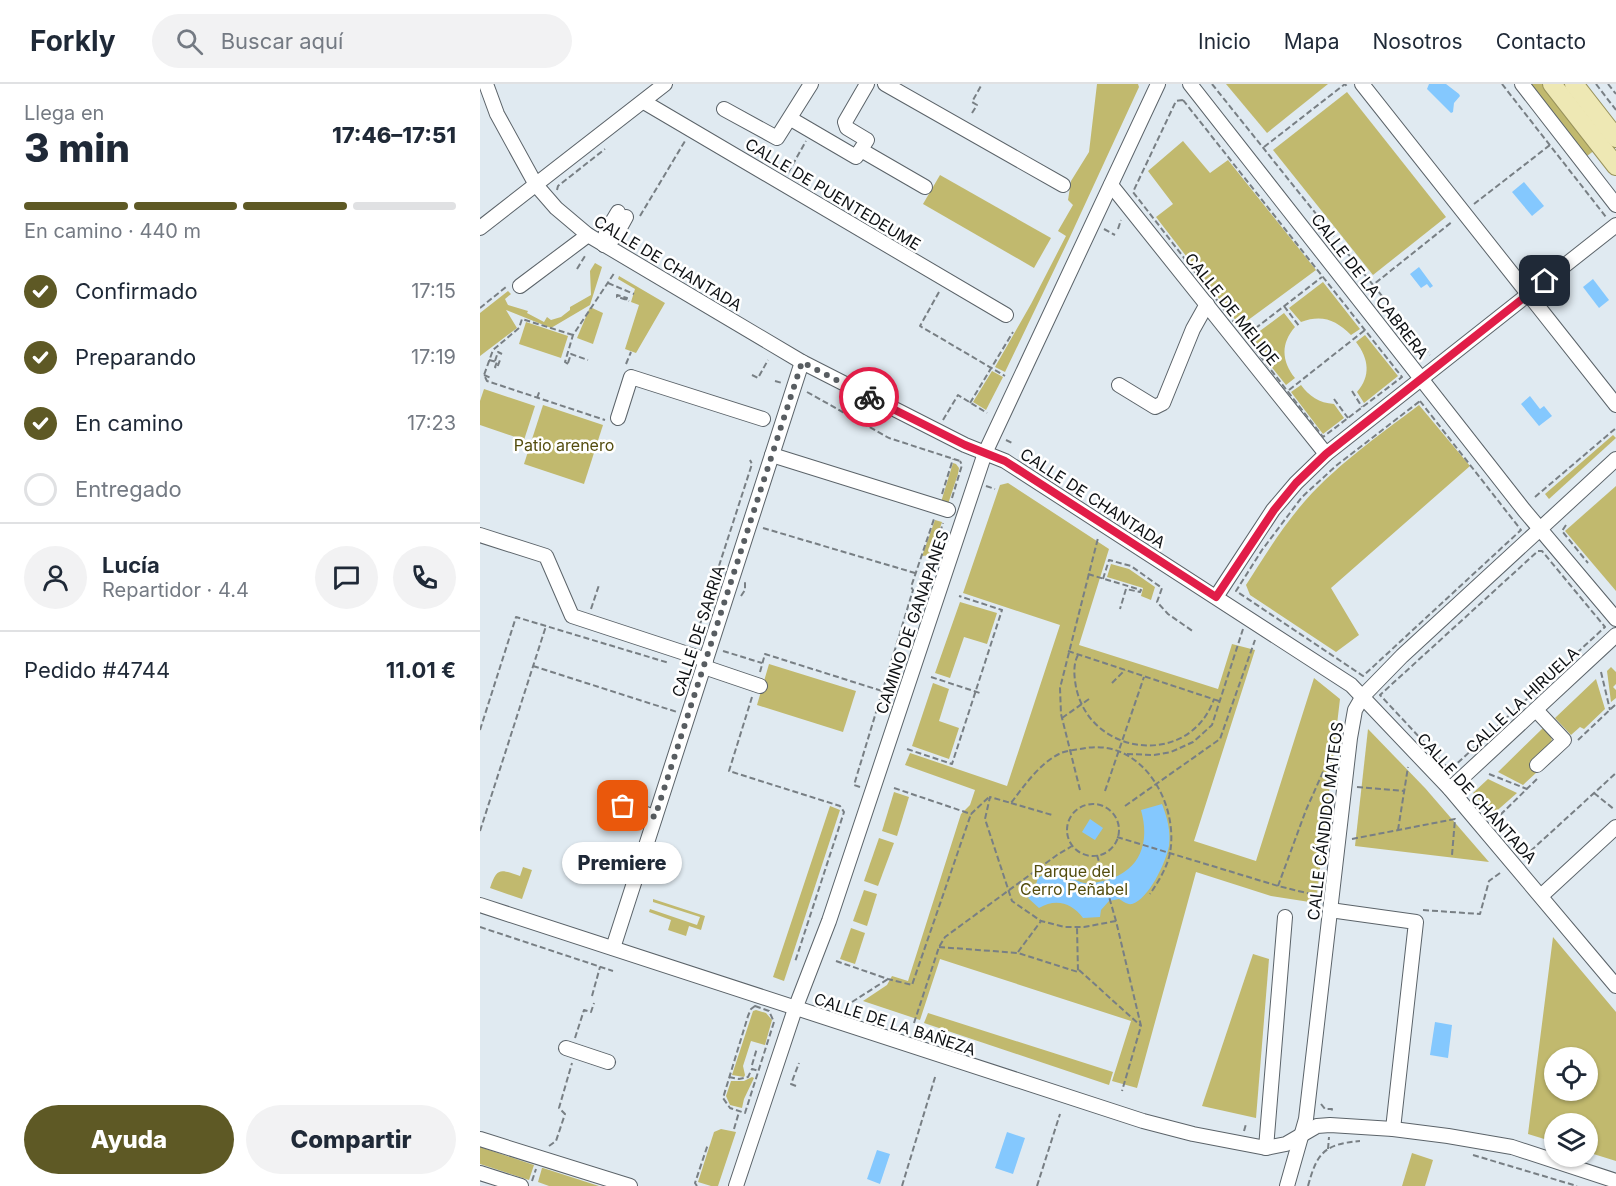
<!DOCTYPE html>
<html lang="es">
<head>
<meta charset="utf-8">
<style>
  :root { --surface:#fff; --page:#f2f2f3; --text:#1f2937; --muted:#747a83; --line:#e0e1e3; --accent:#5e5925 }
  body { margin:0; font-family:Inter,sans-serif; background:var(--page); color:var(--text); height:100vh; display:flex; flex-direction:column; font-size:22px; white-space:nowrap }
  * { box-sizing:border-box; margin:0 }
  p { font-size:20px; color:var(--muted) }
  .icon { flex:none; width:33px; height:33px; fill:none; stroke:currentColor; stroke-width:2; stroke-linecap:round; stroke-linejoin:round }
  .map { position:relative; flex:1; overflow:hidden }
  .sheet { display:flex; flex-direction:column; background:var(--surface); width:480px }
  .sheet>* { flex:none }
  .controls { position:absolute; left:1064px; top:963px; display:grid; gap:12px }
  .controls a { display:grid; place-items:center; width:54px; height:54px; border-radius:50%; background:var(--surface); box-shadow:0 2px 4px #0004; font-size:30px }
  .pin { position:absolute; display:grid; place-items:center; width:51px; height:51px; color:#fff; margin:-26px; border-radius:12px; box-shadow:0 3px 9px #0006 }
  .courier { position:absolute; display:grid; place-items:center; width:60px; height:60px; margin:-30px; border:4px solid #e11d48; border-radius:50%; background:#fff; color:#222; box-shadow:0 2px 8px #0007 }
  .bubble { position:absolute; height:42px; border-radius:21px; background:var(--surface); box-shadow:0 2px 4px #0004; font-size:20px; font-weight:800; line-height:42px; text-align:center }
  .summary em { font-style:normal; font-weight:800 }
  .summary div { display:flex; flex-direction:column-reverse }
  .summary { display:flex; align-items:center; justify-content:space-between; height:102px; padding:0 24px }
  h1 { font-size:39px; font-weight:800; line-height:45px }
  .bar { display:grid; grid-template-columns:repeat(4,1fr); gap:9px 6px; align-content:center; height:72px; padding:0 24px }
  .bar i { height:8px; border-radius:4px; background:var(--line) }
  .bar .selected { background:var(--accent) }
  .bar p { grid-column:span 4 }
  .line { display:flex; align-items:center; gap:15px; padding:0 24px; border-top:2px solid var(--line) }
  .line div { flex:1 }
  .round { display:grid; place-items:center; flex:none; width:63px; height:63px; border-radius:32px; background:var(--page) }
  ol { padding:0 24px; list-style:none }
  li { display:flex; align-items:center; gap:18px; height:66px }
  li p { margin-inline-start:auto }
  li .icon { padding:6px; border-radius:50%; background:var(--accent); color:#fff; stroke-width:4 }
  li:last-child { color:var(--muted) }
  li i { width:33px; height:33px; border:3px solid var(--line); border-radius:50% }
  .primary-button { display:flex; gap:12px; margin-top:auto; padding:12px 24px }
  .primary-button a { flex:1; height:69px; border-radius:36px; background:var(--accent); color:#fff; font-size:24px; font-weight:800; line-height:69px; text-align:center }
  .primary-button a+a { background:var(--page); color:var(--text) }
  header { display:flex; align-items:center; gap:36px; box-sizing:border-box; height:84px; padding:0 30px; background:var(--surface); border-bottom:2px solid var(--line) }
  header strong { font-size:28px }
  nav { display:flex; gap:33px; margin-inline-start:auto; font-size:21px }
  .search { width:420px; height:54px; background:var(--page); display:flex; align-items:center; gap:15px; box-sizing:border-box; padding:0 21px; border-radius:33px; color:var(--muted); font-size:22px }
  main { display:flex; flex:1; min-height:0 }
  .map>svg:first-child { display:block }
  .green { fill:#c1b96e; fill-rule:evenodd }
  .water { fill:#84c8fe }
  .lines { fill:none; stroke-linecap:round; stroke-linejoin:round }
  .minor-casing { stroke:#5b6369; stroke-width:16 }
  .major-casing { stroke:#98925c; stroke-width:20 }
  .path { stroke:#787f84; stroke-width:2; stroke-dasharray:6 3; stroke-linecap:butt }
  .minor { stroke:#fff; stroke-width:14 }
  .major { stroke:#eee8b4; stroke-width:18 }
  .done { stroke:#585d61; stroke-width:6; stroke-dasharray:0 10.8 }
  .route { stroke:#e11d48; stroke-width:8 }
  .labels { text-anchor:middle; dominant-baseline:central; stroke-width:5; stroke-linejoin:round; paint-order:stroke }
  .street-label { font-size:16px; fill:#0e1114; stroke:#fff }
  .park-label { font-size:16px; fill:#544d0e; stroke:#fff }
</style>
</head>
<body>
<header>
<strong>Forkly</strong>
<div class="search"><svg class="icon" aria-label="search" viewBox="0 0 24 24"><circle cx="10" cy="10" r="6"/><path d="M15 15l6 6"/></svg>Buscar aquí</div>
<nav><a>Inicio</a><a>Mapa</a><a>Nosotros</a><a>Contacto</a></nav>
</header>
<main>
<section class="sheet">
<div class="summary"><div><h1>3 min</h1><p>Llega en</p></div><em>17:46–17:51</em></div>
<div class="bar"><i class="selected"></i><i class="selected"></i><i class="selected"></i><i></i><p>En camino · 440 m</p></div>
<ol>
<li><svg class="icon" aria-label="check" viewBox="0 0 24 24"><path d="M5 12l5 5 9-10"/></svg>Confirmado<p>17:15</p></li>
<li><svg class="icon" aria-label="check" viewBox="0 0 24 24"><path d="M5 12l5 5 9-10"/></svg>Preparando<p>17:19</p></li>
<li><svg class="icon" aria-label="check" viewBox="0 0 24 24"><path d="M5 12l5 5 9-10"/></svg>En camino<p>17:23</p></li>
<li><i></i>Entregado</li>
</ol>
<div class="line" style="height:108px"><a class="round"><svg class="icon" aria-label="person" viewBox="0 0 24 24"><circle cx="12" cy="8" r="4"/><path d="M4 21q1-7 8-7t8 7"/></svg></a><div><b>Lucía</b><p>Repartidor · 4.4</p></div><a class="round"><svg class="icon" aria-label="chat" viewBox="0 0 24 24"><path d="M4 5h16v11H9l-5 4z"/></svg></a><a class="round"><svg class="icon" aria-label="phone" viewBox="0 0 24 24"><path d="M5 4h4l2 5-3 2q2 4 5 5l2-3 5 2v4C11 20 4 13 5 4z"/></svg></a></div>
<div class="line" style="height:78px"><div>Pedido #4744</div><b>11.01 €</b></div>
<div class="primary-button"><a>Ayuda</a><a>Compartir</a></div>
</section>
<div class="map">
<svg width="1136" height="1102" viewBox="0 0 1136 1102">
  <rect width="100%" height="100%" fill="#e0eaf1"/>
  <g class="green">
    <polygon points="617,0 658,0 659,3 589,155 525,288 515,283 551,220 586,152 578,147 593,121 588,116 591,97 609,68"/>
    <polygon points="746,0 848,0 787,49"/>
    <polygon points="1050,0 1063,0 1115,66 1107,72"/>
    <polygon points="867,8 966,133 893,191 793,66"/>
    <polygon points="703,57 730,89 748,76 836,186 760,242 676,133 693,120 668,87"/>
    <polygon points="460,91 571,154 554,184 443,120"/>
    <polygon points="115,179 122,183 110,221 71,244 26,226 37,244 0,272 0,229 28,207 31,210 25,215 28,221 48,227 47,229 64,238 67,233 71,236 81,233 90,226 90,223 111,211 110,187"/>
    <polygon points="139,192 185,219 156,269 145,265 159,221 151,218 155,205 138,195"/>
    <path d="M843,198L880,245L871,251C856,236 842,230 821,238L809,224Z"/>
    <polygon points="110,223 123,229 113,260 97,254"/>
    <path d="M804,229L815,243C800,260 802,278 815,294L806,301L769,255Z"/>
    <polygon points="46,238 88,252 81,274 39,260"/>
    <path d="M885,251L918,292L884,319L877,308C891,292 889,275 876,258Z"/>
    <polygon points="512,287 523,293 506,326 493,318"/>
    <path d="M821,301C829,312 839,319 854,320L864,334L843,350L811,308Z"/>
    <polygon points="4,305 55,322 44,356 0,341 0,317"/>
    <polygon points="63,321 123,341 104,400 44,380"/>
    <path d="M939,321L990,382L851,504L879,551L856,568L770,511L766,501C783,475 799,448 819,424C853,383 897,353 939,321Z"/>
    <polygon points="1133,351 1136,354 1069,415 1065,410"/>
    <polygon points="473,379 476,380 479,384 478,390 468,420 461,418"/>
    <polygon points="528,399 629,465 599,561 738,605 752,560 775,566 714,757 776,777 834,594 860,615 836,819 791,812 716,788 657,1004 632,997 651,937 460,875 440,936 383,917 407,901 412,892 428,897 481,730 490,721 495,706 425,681 430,669 527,702 580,541 483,509 520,401"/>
    <polygon points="1136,402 1136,507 1085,447"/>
    <polygon points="455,436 462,438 451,471 442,472"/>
    <polygon points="631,480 649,485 675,503 671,516 661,512 663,504 627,493"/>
    <polygon points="480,518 517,529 507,560 484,553 470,594 455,589"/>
    <polygon points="289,580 376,607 363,648 277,621"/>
    <polygon points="1131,583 1136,588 1136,600 1133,603 1136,606 1136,614 1131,618 1127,587"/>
    <polygon points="1116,595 1125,625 1104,645 1100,643 1091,651 1075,634"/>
    <polygon points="453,599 469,605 459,637 479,644 469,675 432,662"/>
    <polygon points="1063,644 1071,651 1072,658 1049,680 1057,688 1043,701 1018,688"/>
    <polygon points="888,645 945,704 1009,778 875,762"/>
    <polygon points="1008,695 1037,709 1012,731 993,709"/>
    <polygon points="414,708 429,713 417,752 402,747"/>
    <polygon points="350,722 360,726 304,897 293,893"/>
    <polygon points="399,754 414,759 398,802 384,797"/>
    <path d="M43,783L52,786L42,815L10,804C17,783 20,785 40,792Z"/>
    <polygon points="384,806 397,810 387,842 373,837"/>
    <polygon points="173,815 225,832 221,846 209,842 206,852 188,846 191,836 169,828 170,825 217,841 220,833 173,818"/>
    <polygon points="371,844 385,849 375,880 360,875"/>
    <path d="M1073,853L1136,928V1077L1107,1068V1040H1074V1058L1048,1050ZM1074,974H1107V1006H1074Z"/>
    <polygon points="773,870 789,875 776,1034 722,1022"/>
    <polygon points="276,926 286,929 292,936 285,961 271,957 263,982 265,991 264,993 252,991 273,927"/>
    <polygon points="448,929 633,988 629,1001 444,939"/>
    <polygon points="272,993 274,994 264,1015 262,1024 250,1021 246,1012 251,997 264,997"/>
    <polygon points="241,1045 256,1048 238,1102 231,1102 218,1098 234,1048"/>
    <polygon points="0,1063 54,1081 49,1096 0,1080"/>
    <polygon points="932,1069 953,1076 945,1102 922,1102"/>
    <polygon points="62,1084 63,1084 119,1102 69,1102 58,1098"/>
  </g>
  <g class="water">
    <polygon points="949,0 966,0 979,10 980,12 974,19 973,28 971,29 947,5"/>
    <polygon points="1044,98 1064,122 1052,132 1032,108"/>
    <polygon points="939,183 953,202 950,204 947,200 941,204 930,190"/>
    <polygon points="1113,195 1129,216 1119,224 1103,203"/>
    <polygon points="1050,312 1060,325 1064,322 1072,332 1059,342 1041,320"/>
    <path d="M682,720C687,733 691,747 689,762C686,778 669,815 652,820C647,821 643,817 639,815L629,817L621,826L620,833L603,834C592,819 576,814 559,824L548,814L553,809L558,794L574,784C583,790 593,796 604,799C611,800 619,798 627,796C661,786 670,758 661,726Z"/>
    <polygon points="610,735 623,744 615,756 602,748"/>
    <polygon points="955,938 972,941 968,974 950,971"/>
    <polygon points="527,1048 545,1054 533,1090 515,1084"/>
    <polygon points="397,1066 410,1070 400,1100 387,1095"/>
  </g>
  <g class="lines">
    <defs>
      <g id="minor">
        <polyline points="6,0 17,30 56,101 76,124 108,151 322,278 485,361 525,377 871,601 970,705 1136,902"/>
        <polyline points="405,0 583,101"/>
        <polyline points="710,0 1044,426 1136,535"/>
        <polyline points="882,0 1136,321"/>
        <polyline points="1042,0 1136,121"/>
        <polyline points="164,18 526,231"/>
        <polyline points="244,25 297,54 331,0"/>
        <polyline points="311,35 376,73 387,56 367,44 365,38 387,0"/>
        <polyline points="381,66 445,103"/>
        <polyline points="631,101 846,370"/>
        <polyline points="0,144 185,0"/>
        <polyline points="124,161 135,153 146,133"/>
        <polyline points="124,161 126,148 138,128"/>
        <polyline points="40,202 108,151"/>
        <polyline points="639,301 675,323 683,319 713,245 727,220"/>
        <polyline points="138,334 151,293 283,335"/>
        <polyline points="292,371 468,426"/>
        <polyline points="0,451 66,472 92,532 226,576"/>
        <polyline points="736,513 793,426 816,399 846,370 1136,141"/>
        <polyline points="224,583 280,602"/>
        <polyline points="1056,626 1084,656 1057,681"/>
        <polyline points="970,705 1136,551"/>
        <polyline points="143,722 175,733"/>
        <polyline points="1061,812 1136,743"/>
        <polyline points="0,821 663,1037 713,1050 786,1064 806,1060 837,1042 850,1041 913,1045 968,1052 1032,1063 1136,1097"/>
        <polyline points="850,826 936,838 913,1045"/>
        <polyline points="133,864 322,278"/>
        <polyline points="86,964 128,978"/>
        <polyline points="0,1055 150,1102"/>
        <polyline points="786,1064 805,833"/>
        <polyline points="0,1089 41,1102"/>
        <polyline points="256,1102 315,925 349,837 505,369 678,0"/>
        <polyline points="807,1102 826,1035 870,654 875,626 883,612 922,572 1136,375"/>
      </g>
      <g id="major">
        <polyline points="1072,0 1136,82"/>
        <polyline points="1094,0 1136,54"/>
      </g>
    </defs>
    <use href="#minor" class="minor-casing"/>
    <use href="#major" class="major-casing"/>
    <g class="path">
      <polyline points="732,0 893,201 973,137"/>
      <polyline points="1022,0 1126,133"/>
      <polyline points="1116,0 1136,26"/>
      <polyline points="1128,0 1136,10"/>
      <polygon points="703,16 922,293 843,353 653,108 696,17"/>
      <polyline points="492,29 497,21 492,18 502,0"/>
      <polyline points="784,63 865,0 868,4"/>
      <polyline points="308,89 326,57"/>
      <polyline points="77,106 78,102 125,65"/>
      <polyline points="994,120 1070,61"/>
      <polyline points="160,132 205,57"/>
      <polyline points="624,145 635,151"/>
      <polyline points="638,145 641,136"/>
      <polyline points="97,185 105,172"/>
      <polyline points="128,199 154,210"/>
      <polyline points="893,201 950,271"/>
      <polyline points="459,208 440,242 525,292"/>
      <path d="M146,216L147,214L137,211V213C141,214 145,215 149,217"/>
      <polyline points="804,222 819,242"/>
      <polyline points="0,224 26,203"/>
      <polyline points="768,250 842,193"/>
      <polyline points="93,251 42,235 39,244 13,266 4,291 7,297 125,336"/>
      <polyline points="9,276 17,278 15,283 17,284 20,276"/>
      <polyline points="15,277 18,268 22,270"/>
      <polyline points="88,279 91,270 108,276"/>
      <polyline points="88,280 85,278 93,251 135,188"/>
      <polyline points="146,280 151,268"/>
      <polyline points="4,291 11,294"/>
      <polyline points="272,291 278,294 288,276"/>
      <polyline points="295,297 302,299"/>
      <polyline points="809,306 885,246"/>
      <polyline points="872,307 882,323"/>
      <polyline points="327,308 409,354 480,377"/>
      <polyline points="57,314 60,306"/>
      <polyline points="854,315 868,334"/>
      <polygon points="940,317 1041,446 883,592 756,507 782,466 822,413 857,381"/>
      <polyline points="490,319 533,248"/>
      <polyline points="463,336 478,311 507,329"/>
      <polyline points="526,356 534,360"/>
      <polyline points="506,402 515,405"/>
      <polyline points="462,410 473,375"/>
      <polyline points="1055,413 1136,344"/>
      <polyline points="472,414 482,381 480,377"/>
      <polyline points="1086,441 1082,447 1108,479"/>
      <polyline points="283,444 435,489"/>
      <polygon points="1058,467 1062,467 1125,543 970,686 900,611"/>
      <polyline points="452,474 463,439"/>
      <polyline points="608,490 661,506 660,508 646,505 640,525"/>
      <polyline points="623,495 629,476 651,482 682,504 677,518 688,530 714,548"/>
      <polyline points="261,512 265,506 265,498"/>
      <polyline points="111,525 119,501"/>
      <polyline points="214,559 272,380 270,376"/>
      <polyline points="243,567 282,579"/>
      <polyline points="588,567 739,617"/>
      <path d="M598,571C593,580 594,592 596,603C610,673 710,684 734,615"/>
      <polyline points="53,582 197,628"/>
      <polyline points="280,588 285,570 402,607"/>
      <polyline points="1121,588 1130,626"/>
      <polyline points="451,593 500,609"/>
      <polyline points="632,599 645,586"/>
      <polyline points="272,613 249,687 360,722 364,728 315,878"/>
      <polyline points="582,634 609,615"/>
      <polyline points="0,646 36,533 189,579"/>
      <polyline points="1098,656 1136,620"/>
      <polyline points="427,665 472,680 522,526 479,512"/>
      <polyline points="647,670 674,671 691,668 713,658 732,641 763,545"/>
      <polyline points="1009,690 1047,705"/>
      <polyline points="380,703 374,701 433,506 431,503 454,435"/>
      <polyline points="877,703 924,707"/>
      <polyline points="414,704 491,730 509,713"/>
      <polyline points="600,706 581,630 580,604 618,454"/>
      <polyline points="625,707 664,593"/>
      <polyline points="1114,709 1135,726"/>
      <polyline points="531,719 572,731"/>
      <circle cx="613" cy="746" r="26"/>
      <polyline points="645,722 740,655 775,556"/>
      <polyline points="1014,737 1057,695"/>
      <polyline points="918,746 928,683"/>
      <polyline points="0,747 66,542"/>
      <polyline points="637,753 798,802 839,812"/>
      <polyline points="872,755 975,735 972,771"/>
      <polyline points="617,771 636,837 661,942 642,1007"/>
      <polyline points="1044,773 1136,689"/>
      <polyline points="798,802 826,726 855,661"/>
      <polyline points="943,826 1000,830 1009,797 1020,789"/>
      <path d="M636,837L604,843H585L561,837L532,817L505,735L510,713L531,719C544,702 559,680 579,670C586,666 597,666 606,664C662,655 699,719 690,769C687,784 678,798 670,810"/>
      <polyline points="0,843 133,887"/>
      <polyline points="459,863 538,869 598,888 597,843"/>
      <polyline points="538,868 561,837"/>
      <polyline points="356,877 408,895 432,901 491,730"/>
      <polyline points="599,886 661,942"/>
      <polyline points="112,912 120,883"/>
      <polyline points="372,918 408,895"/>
      <polygon points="275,922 289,927 294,938 265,1029 250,1024 243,1014 268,932 271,925"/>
      <polyline points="434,939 459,863 465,853 577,771 592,762"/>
      <polyline points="95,954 104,926 111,928 114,919"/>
      <polyline points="272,981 277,964"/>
      <polyline points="249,993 259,995 268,993 272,985 279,987"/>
      <polyline points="316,1002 311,1000 319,979"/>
      <polyline points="841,1020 845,1025 852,1025 851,1029"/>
      <polyline points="254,1045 259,1028"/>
      <polyline points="764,1047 766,1040"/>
      <polyline points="69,1062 76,1057 85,1030 79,1024 92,979"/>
      <polyline points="848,1065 849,1053"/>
      <polyline points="993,1071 1097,1102"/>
      <polyline points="52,1097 56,1085"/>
      <polyline points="217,1102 215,1099 228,1060"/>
      <polyline points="422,1102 456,990"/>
      <polyline points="557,1102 580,1030"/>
      <path d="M828,1102C837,1069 844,1060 880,1057"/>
    </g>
    <use href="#minor" class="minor"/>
    <use href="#major" class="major"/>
  </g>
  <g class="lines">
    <polyline class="done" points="143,722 175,733 322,278 389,313"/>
    <polyline class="route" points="389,313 485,361 525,377 736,513 794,426 816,399 846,370 1065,197"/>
  </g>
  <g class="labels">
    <g class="street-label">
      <text transform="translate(353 110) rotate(31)">CALLE DE PUENTEDEUME</text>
      <text transform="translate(188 179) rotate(31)">CALLE DE CHANTADA</text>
      <text transform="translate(890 202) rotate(52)">CALLE DE LA CABRERA</text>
      <text transform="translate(752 225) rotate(51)">CALLE DE MELIDE</text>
      <text transform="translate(613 414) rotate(33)">CALLE DE CHANTADA</text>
      <text transform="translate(432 538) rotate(-71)">CAMINO DE GANAPANES</text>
      <text transform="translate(218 547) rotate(-72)">CALLE DE SARRIA</text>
      <text transform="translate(1042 616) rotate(-43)">CALLE LA HIRUELA</text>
      <text transform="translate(997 714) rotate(48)">CALLE DE CHANTADA</text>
      <text transform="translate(845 737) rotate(-83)">CALLE CÁNDIDO MATEOS</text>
      <text transform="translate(415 940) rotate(18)">CALLE DE LA BAÑEZA</text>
    </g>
    <g class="park-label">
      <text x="84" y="361">Patio arenero</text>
      <text x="594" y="787">Parque del<tspan x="594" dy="18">Cerro Peñabel</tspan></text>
    </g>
  </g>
</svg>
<div class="controls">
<a><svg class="icon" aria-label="locate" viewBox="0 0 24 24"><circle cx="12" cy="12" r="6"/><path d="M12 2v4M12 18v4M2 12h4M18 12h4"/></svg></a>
<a><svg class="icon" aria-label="layers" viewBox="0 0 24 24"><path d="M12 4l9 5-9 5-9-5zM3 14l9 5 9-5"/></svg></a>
</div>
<div class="pin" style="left:143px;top:722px;background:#ea580c"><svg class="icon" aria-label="bag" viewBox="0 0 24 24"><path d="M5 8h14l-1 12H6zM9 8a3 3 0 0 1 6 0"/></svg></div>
<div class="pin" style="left:1065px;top:197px;background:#1f2937"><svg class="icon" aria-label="home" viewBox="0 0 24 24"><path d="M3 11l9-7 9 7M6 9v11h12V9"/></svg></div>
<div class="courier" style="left:389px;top:313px"><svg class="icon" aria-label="bike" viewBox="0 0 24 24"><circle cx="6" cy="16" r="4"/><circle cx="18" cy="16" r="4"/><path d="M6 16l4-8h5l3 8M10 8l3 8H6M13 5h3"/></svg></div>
<div class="bubble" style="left:82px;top:758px;width:120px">Premiere</div>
</div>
</main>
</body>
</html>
